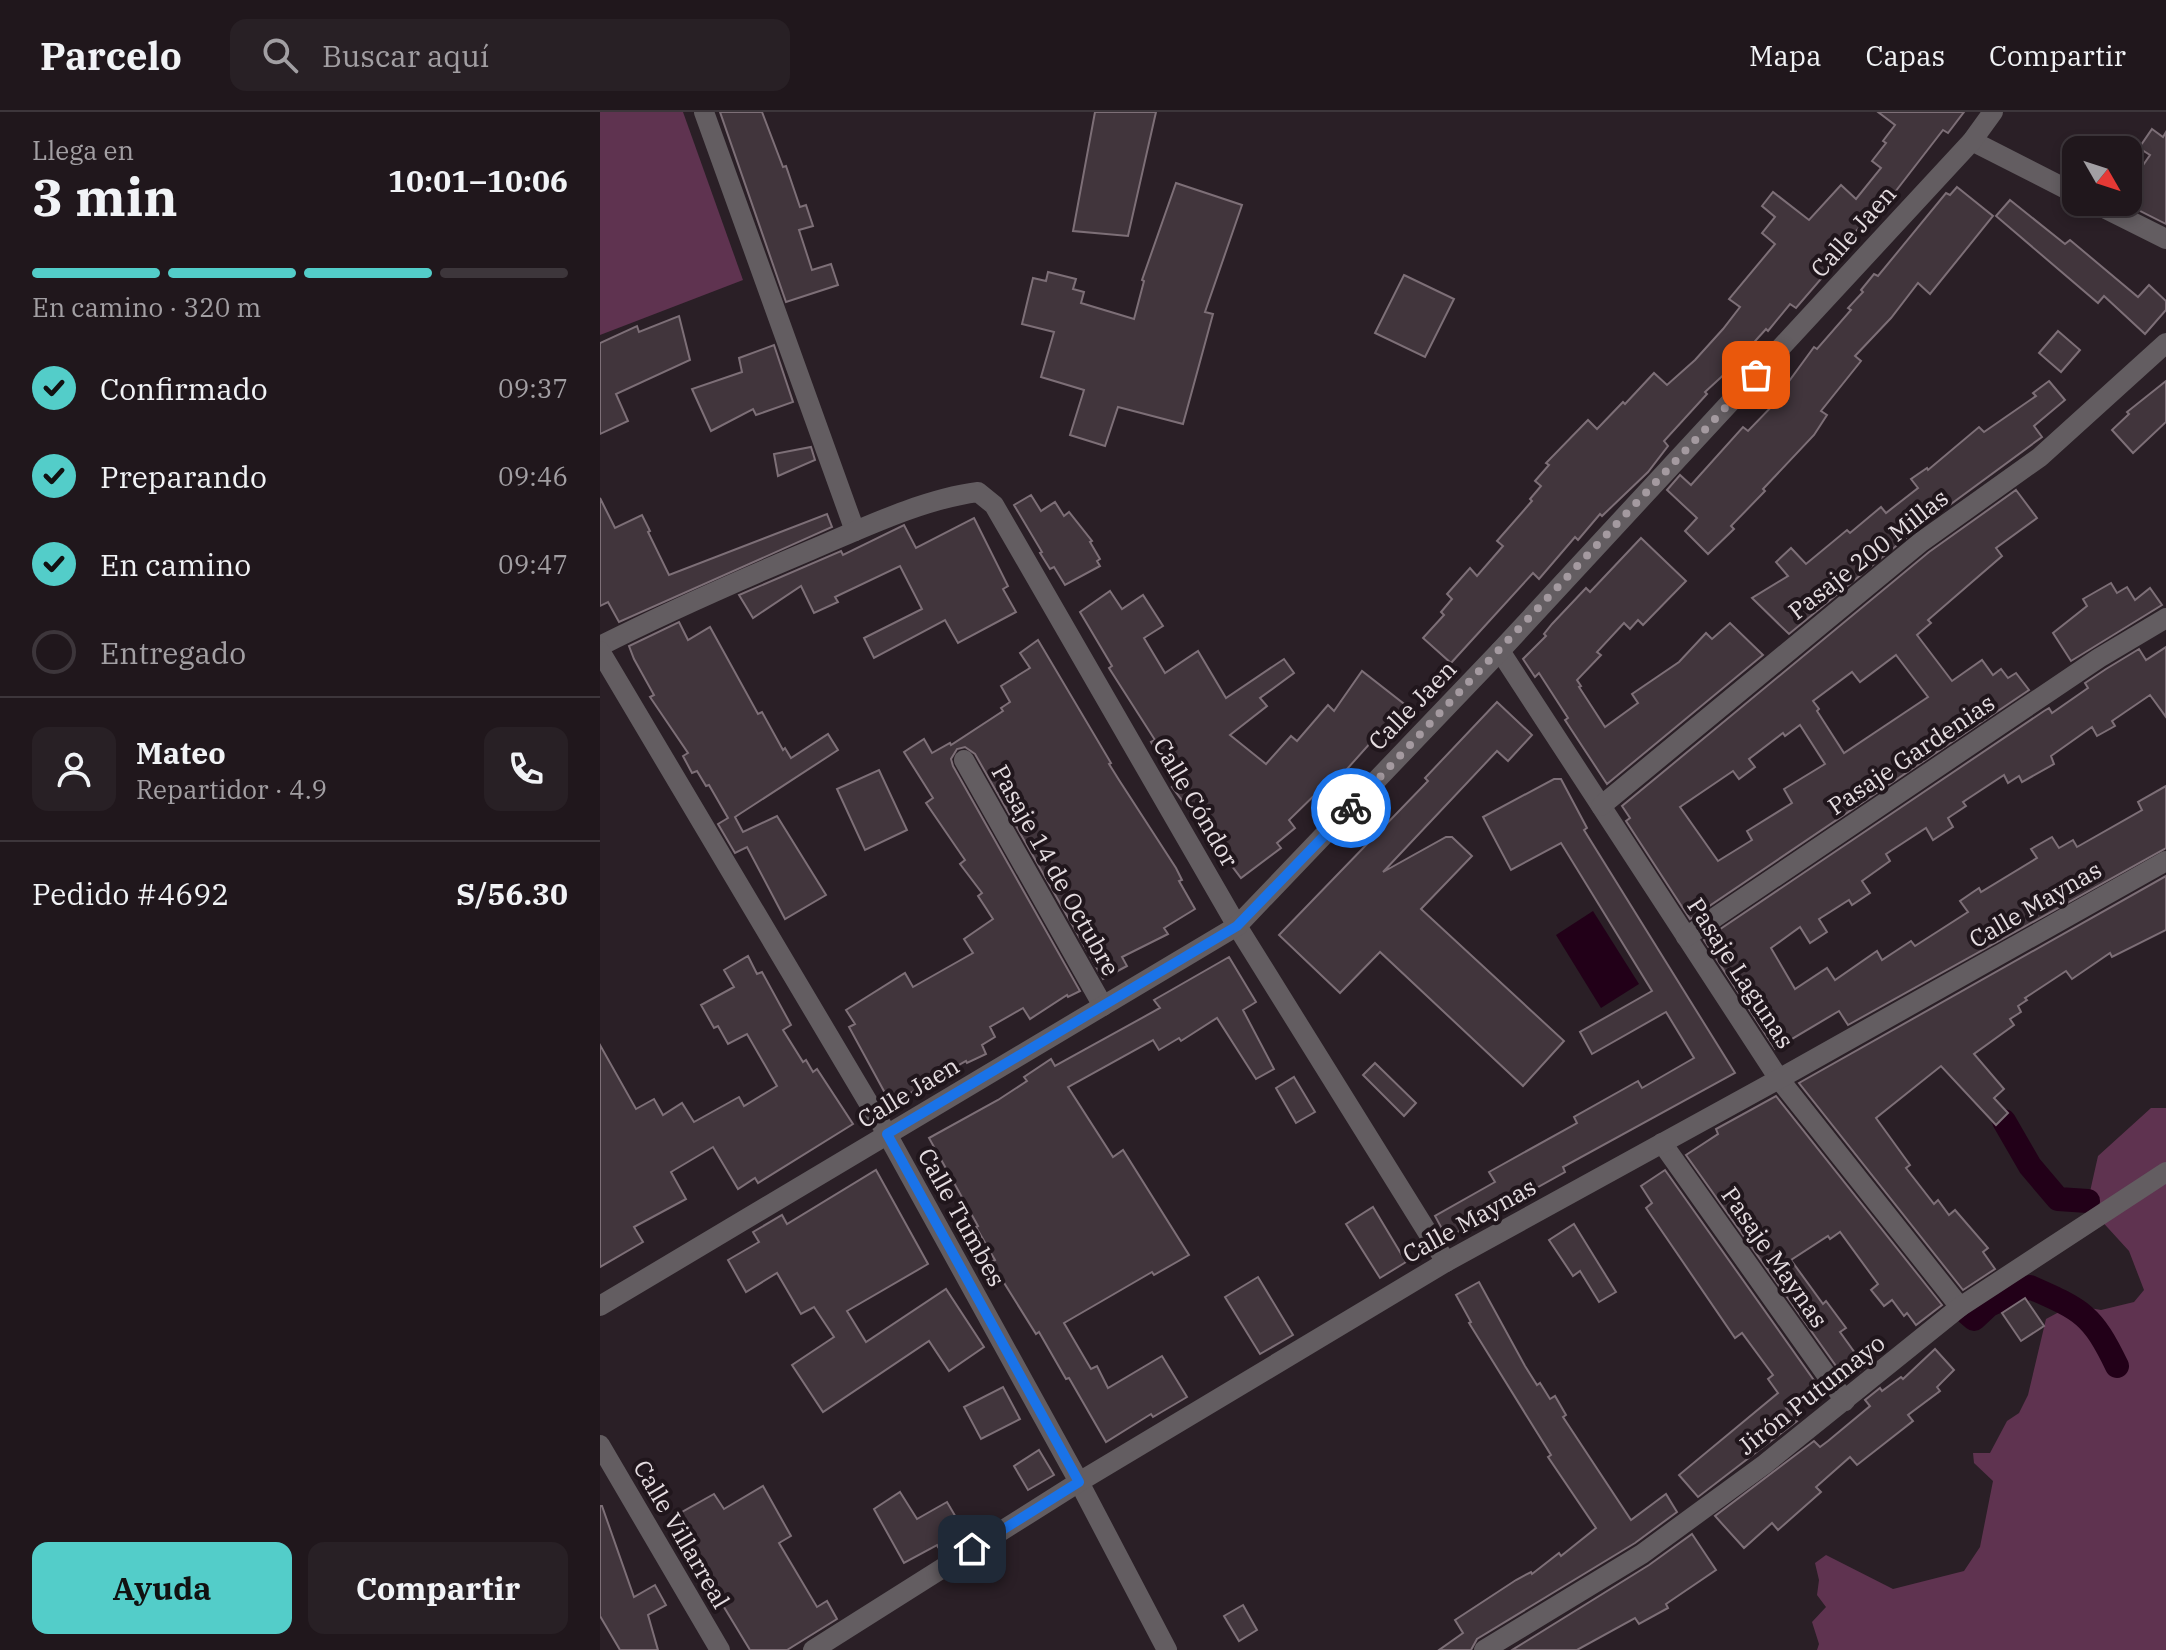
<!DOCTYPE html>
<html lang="es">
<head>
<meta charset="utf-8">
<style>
  :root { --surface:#20171c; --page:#282025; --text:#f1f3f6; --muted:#a29fa3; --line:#3d363b; --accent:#53cdc9 }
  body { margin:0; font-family:"IBM Plex Serif",serif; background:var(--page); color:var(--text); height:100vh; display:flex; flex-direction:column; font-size:30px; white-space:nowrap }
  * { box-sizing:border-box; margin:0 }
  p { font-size:26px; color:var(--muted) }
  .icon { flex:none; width:44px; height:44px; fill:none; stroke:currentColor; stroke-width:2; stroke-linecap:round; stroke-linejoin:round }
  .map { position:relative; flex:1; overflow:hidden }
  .side { display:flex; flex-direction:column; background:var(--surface); width:600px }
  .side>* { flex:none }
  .needle { width:52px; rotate:129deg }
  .fabs { position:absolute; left:1462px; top:24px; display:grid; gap:16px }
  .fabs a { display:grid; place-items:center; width:80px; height:80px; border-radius:16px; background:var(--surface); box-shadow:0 4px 12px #0003,0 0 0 2px var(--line); font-size:40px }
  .pin { position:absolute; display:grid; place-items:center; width:68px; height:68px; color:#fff; margin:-34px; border-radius:16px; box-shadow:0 4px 12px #0006 }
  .courier { position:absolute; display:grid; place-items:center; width:80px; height:80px; margin:-40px; border:6px solid #1a73e8; border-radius:50%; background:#fff; color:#222; box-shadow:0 2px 10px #0007 }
  .headline em { font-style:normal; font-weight:700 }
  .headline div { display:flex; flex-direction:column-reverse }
  .headline { display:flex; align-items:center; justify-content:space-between; height:136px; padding:0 32px }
  h1 { font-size:52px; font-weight:700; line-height:60px }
  .bar { display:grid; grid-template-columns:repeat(4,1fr); gap:12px 8px; align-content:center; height:96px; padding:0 32px }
  .bar i { height:10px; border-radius:6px; background:var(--line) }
  .bar .on { background:var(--accent) }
  .bar p { grid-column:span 4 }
  .line { display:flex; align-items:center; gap:20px; padding:0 32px; border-top:2px solid var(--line) }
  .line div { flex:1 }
  .round { display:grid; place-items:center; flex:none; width:84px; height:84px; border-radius:16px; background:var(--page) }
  ol { padding:0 32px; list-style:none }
  li { display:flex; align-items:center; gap:24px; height:88px }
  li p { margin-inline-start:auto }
  li .icon { padding:8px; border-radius:50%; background:var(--accent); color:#111; stroke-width:4 }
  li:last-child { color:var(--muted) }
  li i { width:44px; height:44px; border:4px solid var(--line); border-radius:50% }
  .cta { display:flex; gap:16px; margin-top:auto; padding:16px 32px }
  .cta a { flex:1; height:92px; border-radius:16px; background:var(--accent); color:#111; font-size:32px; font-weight:700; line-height:92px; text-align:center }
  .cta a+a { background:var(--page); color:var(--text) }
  header { display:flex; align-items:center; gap:48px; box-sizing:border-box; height:112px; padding:0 40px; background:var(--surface); border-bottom:2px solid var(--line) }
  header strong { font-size:38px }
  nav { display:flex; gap:44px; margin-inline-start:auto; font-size:28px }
  .search { width:560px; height:72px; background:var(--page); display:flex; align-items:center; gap:20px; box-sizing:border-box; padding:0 28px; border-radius:16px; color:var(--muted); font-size:30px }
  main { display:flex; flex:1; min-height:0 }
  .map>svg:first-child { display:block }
  .green { fill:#5f3350 }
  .water { fill:#220018 }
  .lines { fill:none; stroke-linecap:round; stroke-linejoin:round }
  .canal { stroke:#220018; stroke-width:24 }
  .building { fill:#41353c; stroke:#7d6f77; stroke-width:2; fill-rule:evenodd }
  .minor { stroke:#635d61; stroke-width:20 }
  .done { stroke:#a49aa0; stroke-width:8; stroke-dasharray:0 14.4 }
  .route { stroke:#1a73e8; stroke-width:10 }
  .labels { text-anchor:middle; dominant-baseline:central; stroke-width:8; stroke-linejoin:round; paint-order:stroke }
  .street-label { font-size:24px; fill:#e5dde1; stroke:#20161c }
</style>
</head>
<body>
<header>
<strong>Parcelo</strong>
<div class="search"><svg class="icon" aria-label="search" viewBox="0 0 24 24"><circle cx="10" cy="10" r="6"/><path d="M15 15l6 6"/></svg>Buscar aquí</div>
<nav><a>Mapa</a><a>Capas</a><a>Compartir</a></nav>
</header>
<main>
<section class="side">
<div class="headline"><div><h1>3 min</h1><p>Llega en</p></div><em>10:01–10:06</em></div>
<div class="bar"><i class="on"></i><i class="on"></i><i class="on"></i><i></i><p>En camino · 320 m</p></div>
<ol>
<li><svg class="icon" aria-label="check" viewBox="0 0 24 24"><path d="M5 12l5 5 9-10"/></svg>Confirmado<p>09:37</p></li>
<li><svg class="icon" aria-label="check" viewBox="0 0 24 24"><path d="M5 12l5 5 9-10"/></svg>Preparando<p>09:46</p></li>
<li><svg class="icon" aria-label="check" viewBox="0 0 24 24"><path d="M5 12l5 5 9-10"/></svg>En camino<p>09:47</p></li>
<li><i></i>Entregado</li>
</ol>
<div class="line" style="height:144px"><a class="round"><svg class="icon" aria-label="person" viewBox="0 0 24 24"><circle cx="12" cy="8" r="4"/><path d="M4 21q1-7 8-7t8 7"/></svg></a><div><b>Mateo</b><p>Repartidor · 4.9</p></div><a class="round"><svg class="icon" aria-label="phone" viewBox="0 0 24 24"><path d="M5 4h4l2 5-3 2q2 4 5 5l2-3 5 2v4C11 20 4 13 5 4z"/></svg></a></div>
<div class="line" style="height:104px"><div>Pedido #4692</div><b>S/56.30</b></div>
<div class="cta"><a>Ayuda</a><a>Compartir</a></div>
</section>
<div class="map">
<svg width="1566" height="1538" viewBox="0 0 1566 1538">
  <rect width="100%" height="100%" fill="#2a1f26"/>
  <g class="green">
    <polygon points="0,0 83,0 143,168 0,223"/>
    <polygon points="1551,996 1566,996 1566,1538 1217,1538 1219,1532 1212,1510 1226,1495 1217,1483 1219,1468 1215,1451 1226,1443 1293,1477 1364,1459 1380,1435 1393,1369 1374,1351 1373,1341 1390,1341 1407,1309 1419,1301 1428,1283 1446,1207 1472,1193 1501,1198 1534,1190 1544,1178 1529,1139 1487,1093 1498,1044"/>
  </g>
  <polygon class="water" points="993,799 1039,872 1001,896 956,823"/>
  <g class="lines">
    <g class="canal">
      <polyline points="1404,1009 1430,1054 1458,1087 1488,1089"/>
      <path d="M1360,1195L1374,1207L1389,1193L1430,1175C1482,1198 1492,1202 1517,1254"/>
    </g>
  </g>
  <g class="building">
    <polygon points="120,0 162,0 183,55 186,54 200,95 206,93 213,114 199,118 212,158 231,152 238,173 186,190"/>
    <polygon points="495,0 556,0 528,124 473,119"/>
    <polygon points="1278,0 1364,0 1348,21 1343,18 1278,102 1275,99 1257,118 1230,151 1233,153 1196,196 1190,192 1168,219 1166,217 1130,257 1105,280 1107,282 1064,329 1068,334 1048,360 1002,404 1000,402 978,428 975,425 939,467 933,461 851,551 823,526 844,503 841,500 852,487 847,482 855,473 870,456 877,464 903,434 897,429 932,389 930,387 941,374 935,369 949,353 946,351 988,308 997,317 1023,290 1025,292 1054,261 1067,273 1095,248 1123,217 1140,195 1129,187 1175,132 1162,121 1175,105 1162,94 1173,80 1209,108 1241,73 1256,87 1281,56 1272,49 1286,31 1283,29 1295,13"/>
    <polygon points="1552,17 1563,25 1566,20 1566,112 1528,93 1528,75 1550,43 1539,36"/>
    <polygon points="576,71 642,93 605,200 613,202 583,312 518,295 505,334 470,323 484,278 441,265 454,220 422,212 433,166 446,169 448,160 476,167 473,177 484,180 481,191 534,207 544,169 542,168"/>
    <polygon points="1357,75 1393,104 1330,182 1318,171 1291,206 1255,244 1261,249 1221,299 1227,303 1214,323 1163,377 1165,379 1131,414 1134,417 1108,442 1085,419 1097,406 1067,378 1080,363 1091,373 1143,315 1148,319 1178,288 1176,287 1214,235 1217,237 1251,198 1248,196 1263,180 1261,178 1274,162 1278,164 1346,81 1350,83"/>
    <polygon points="1410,88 1465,132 1470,128 1538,185 1549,173 1566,189 1566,198 1545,222 1504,184 1498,191 1396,104"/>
    <polygon points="804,163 854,187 825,245 775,221"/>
    <polygon points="79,204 90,248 16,282 28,309 0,322 0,231 37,214 39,220"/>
    <polygon points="1458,219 1480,238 1461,260 1439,241"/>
    <polygon points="174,233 193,290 156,303 153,297 111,319 92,277 142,260 139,246"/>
    <polygon points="1449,269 1465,288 1434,314 1442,325 1313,420 1189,522 1152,486 1188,464 1176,450 1191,436 1206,452 1247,418 1250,421 1281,395 1286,401 1318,376 1311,367 1327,356 1328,358 1379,315 1384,320 1436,284 1433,281"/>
    <polygon points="1566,269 1566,310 1533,341 1512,318 1529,302 1527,300"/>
    <polygon points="211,335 215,348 178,364 174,342"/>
    <path d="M1416,378L1437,406L1396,436L1402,444L1328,508L1331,511L1317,523L1352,569L1382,548L1393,563L1401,557L1408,566L1416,561L1429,578L1090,807L1026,709L1030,706L1022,694L1329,440ZM1296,543L1328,585L1244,641L1217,599L1219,597L1213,589L1252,560L1260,570ZM1200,613L1225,652L1184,677L1192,691L1147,719L1152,728L1118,749L1080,695L1133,659L1139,667L1155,655L1149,647L1183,621L1185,624Z"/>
    <polygon points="431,383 441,399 455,390 464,404 469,400 492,429 490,430 500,447 497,449 500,454 465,473 454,455 450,457 440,441 442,440 414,393"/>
    <polygon points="0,386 15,416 42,403 50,419 48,420 69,463 227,402 232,415 19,510 8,490 0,494"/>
    <polygon points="374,406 408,474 403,477 416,500 358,531 345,508 274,546 264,526 322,497 300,454 235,485 238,490 214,501 201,474 153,506 139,483 241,439 243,443 304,413 316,436"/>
    <polygon points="1041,426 1086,469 1043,513 1038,508 1030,517 1024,511 997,540 1001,543 977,568 981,574 979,575 1005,615 1038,591 1032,582 1079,550 1106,521 1112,527 1130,511 1163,543 1007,672 965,608 968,606 939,561 935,565 923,547 946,524 944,522 952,512 986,476 990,480"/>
    <polygon points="1511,471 1517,481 1527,475 1535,488 1550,476 1562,493 1471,549 1453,521 1487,494 1483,487"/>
    <polygon points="510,479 522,497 543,483 563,514 544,526 565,561 598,539 626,586 684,547 694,561 660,586 667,594 630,623 666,652 691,624 697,629 728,593 734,599 762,559 808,595 794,613 789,610 731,675 727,671 689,708 695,716 677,731 681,736 641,766 572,675 576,673 551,630 555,628 509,556 512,554 480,500"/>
    <polygon points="79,510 88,528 110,515 158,602 162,600 183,638 185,636 191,646 228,622 238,638 135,705 143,720 177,704 226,783 185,807 147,735 135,741 118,712 128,706 109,673 106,674 97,659 92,661 83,644 88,641 50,585 54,583 34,547 29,534"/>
    <polygon points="438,528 511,651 509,652 519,668 576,756 582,768 579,769 595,797 564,816 568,822 522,845 527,854 503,867 375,642 365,635 357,637 351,647 353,654 480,879 468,885 467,883 430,907 423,896 390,915 395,925 382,933 386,942 367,951 366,949 291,992 249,915 255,912 246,898 305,861 313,875 373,841 364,827 393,807 378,784 382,781 360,752 365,748 326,691 333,686 304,640 324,627 332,641 350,631 351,633 403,599 401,596 410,590 401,574 430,556 420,541"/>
    <polygon points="1566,535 1566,605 1550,583 1512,609 1515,614 1497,624 1492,615 1451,644 1454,652 1422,670 1419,664 1408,671 1404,663 1363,690 1366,694 1348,706 1353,715 1333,728 1326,716 1286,742 1290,749 1262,769 1270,781 1252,793 1249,788 1219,807 1227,820 1210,831 1200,815 1171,836 1195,877 1227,856 1235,868 1277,839 1282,848 1311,829 1315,834 1368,800 1360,789 1379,776 1381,780 1437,746 1431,737 1452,725 1459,736 1473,728 1477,735 1542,698 1538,690 1566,674 1566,736 1248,913 1239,899 1175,937 1104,828 1444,599 1449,596 1452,601 1488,576 1485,571 1506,557 1539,537 1546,548"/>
    <polygon points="897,590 932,623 908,649 897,639 783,760 846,725 852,725 872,744 821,797 964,929 923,974 780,840 740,881 679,823 828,669 825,666"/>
    <polygon points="279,658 307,718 265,738 237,677"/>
    <polygon points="954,667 961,667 987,716 984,718 1135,961 963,1055 965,1060 847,1126 835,1104 895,1070 889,1060 977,1011 974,1005 1038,969 1042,976 1094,946 1066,900 992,942 980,920 1052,879 961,731 911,758 883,705"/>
    <polygon points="1566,764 1566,818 1512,845 1510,841 1472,867 1466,859 1425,886 1427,888 1418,894 1421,900 1410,907 1414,913 1374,942 1404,977 1394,986 1408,1001 1396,1013 1341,954 1276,1006 1310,1053 1306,1056 1334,1092 1338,1088 1349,1103 1355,1098 1388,1136 1383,1140 1395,1157 1363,1178 1199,971"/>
    <polygon points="148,844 157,862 162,860 191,913 183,918 203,950 206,948 213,960 217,957 253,1012 158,1071 155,1066 138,1077 113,1035 71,1060 86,1087 34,1115 43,1130 0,1155 0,933 36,997 54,987 63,1003 82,991 94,1010 139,985 144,994 177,974 147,922 128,932 118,914 114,916 101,893 134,875 124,858"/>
    <polygon points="629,845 656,890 643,898 674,957 656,967 617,906 581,929 579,926 559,938 553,928 468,975 513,1045 523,1038 589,1143 554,1163 552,1160 464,1211 491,1257 497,1254 508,1276 562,1244 587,1285 553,1305 551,1302 506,1330 469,1266 466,1267 439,1220 436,1222 391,1150 395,1148 376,1115 378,1114 329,1026 398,988 427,969 424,965 451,947 455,954 560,896 554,888"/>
    <polygon points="775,951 816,991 804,1004 763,963"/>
    <polygon points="694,965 715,1000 696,1011 676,976"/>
    <polygon points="1176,984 1342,1193 1316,1213 1307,1201 1304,1204 1292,1188 1284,1194 1271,1178 1278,1172 1240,1120 1230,1127 1228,1124 1191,1148 1223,1192 1226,1189 1246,1216 1240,1220 1265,1255 1246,1268 1086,1043 1118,1022 1116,1017"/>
    <polygon points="276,1058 328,1152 247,1199 266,1230 346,1177 384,1235 349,1259 329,1229 223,1300 192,1253 234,1225 214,1195 201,1202 177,1161 146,1180 128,1148 159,1130 153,1120 182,1103 187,1112"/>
    <polygon points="1065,1058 1218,1274 1186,1296 1197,1309 1098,1385 1079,1363 1178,1281 1168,1267 1173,1263 1142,1221 1135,1226 1046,1096 1052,1091 1041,1074"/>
    <polygon points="773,1095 806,1150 780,1166 746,1112"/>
    <polygon points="974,1112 1016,1180 999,1190 980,1159 973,1164 949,1128"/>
    <polygon points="658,1165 693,1223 660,1242 625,1185"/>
    <polygon points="879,1170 925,1254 937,1273 940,1271 950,1287 955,1284 966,1303 963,1305 1031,1408 1066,1382 1077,1400 1035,1431 877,1527 871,1538 839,1538 863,1521 855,1508 916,1468 931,1460 932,1462 959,1441 961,1444 996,1416 948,1345 951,1343 869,1211 871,1210 856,1183"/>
    <polygon points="1425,1186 1444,1214 1421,1229 1402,1201"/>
    <polygon points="1335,1237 1354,1258 1337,1275 1340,1279 1308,1303 1313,1309 1257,1353 1250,1345 1216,1375 1221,1380 1178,1418 1172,1411 1144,1436 1115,1404 1214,1329 1220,1335 1228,1329 1270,1294 1265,1288 1280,1276 1282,1279 1301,1265 1303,1267"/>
    <polygon points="403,1275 420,1307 381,1327 364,1295"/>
    <polygon points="439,1338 454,1363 428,1378 414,1354"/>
    <polygon points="163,1374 191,1424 179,1431 217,1495 227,1489 237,1507 187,1538 150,1538 110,1472 113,1470 75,1404 114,1382 124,1397"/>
    <polygon points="300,1380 317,1407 347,1390 364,1419 338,1435 337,1433 304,1451 274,1397"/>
    <polygon points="0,1394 2,1394 34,1485 55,1473 66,1493 48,1503 58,1538 20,1538 0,1504"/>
    <polygon points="1092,1422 1116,1458 1066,1492 1068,1496 1039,1512 1035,1506 977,1538 912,1538 1049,1453"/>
    <polygon points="643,1493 657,1518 639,1529 624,1504"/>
  </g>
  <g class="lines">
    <g class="minor">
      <polyline points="104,0 255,419"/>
      <polyline points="1372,29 1476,82"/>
      <polyline points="1492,90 1566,127"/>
      <path d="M0,534C69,499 140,468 211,438C263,416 323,387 378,380L394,393L637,814L846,1150"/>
      <polyline points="0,539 287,1022 479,1370 567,1538"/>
      <polyline points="900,539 1179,967 1360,1195"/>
      <polyline points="364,648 503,894"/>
      <polyline points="1001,694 1321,430 1440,345 1566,231"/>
      <polyline points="1086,825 1499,546 1566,506"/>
      <polyline points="1062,1031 1245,1289"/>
      <polyline points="0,1194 637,814 900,539 1372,29 1393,0"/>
      <polyline points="0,1333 120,1538"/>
      <polyline points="213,1538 479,1370 846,1150 1179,967 1566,749"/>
      <polyline points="884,1538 1042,1442 1165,1352 1360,1195 1566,1060"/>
    </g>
  </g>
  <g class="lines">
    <polyline class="done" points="751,696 1156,263"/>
    <polyline class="route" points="372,1437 479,1370 287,1022 637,814 751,696"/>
  </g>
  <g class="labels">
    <g class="street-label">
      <text transform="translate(1253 119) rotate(-48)">Calle Jaen</text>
      <text transform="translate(1268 442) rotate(-38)">Pasaje 200 Millas</text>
      <text transform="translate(812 593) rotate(-46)">Calle Jaen</text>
      <text transform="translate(1311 642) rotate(-34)">Pasaje Gardenias</text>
      <text transform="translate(596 690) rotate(60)">Calle Cóndor</text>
      <text transform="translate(456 758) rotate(61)">Pasaje 14 de Octubre</text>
      <text transform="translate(1435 792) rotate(-30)">Calle Maynas</text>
      <text transform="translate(1141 861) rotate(57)">Pasaje Lagunas</text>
      <text transform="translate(308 980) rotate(-31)">Calle Jaen</text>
      <text transform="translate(362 1105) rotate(61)">Calle Tumbes</text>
      <text transform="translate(869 1108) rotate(-29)">Calle Maynas</text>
      <text transform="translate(1175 1145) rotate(55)">Pasaje Maynas</text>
      <text transform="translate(1211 1282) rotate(-38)">Jirón Putumayo</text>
      <text transform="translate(82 1422) rotate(60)">Calle Villarreal</text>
    </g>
  </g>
</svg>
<div class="fabs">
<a><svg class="needle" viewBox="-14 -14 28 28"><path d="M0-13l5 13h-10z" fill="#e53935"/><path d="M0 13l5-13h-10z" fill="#a29fa3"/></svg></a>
</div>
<div class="pin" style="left:1156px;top:263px;background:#ea580c"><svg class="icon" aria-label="bag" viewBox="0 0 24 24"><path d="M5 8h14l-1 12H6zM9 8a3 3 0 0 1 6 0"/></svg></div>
<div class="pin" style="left:372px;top:1437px;background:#1f2937"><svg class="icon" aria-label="home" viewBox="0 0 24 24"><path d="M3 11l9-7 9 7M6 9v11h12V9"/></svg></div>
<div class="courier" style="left:751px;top:696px"><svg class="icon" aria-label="bike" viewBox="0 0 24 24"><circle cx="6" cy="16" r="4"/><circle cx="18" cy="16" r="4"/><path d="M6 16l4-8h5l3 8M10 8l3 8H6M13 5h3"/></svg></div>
</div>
</main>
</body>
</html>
